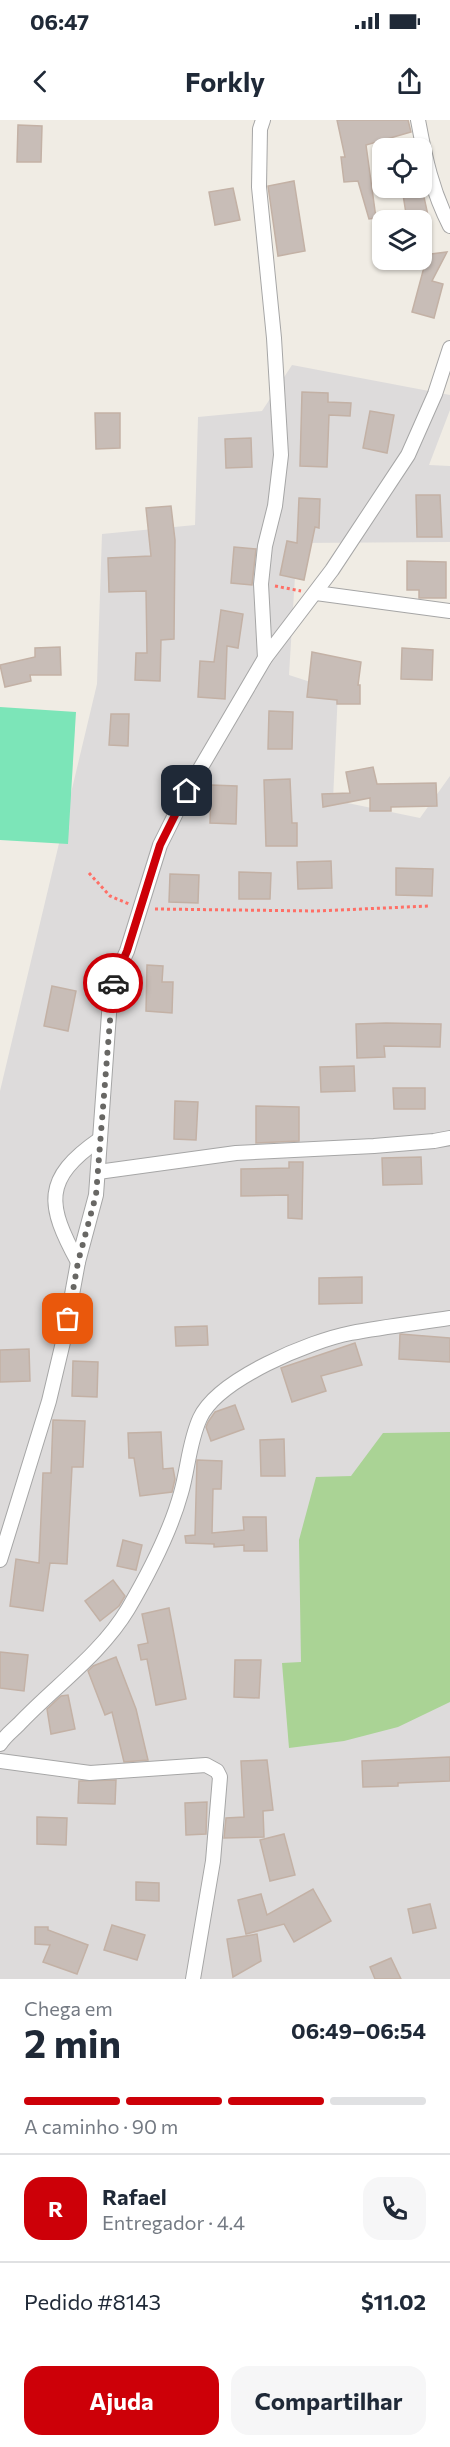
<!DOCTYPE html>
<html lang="pt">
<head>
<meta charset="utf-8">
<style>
  :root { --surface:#fff; --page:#f6f6f7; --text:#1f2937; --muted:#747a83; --line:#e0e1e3; --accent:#cd0008 }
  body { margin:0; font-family:Commissioner,sans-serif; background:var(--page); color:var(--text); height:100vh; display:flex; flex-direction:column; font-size:22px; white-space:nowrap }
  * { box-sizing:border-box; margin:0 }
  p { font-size:20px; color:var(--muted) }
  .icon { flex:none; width:33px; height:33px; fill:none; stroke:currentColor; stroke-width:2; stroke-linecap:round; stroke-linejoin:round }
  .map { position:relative; height:1859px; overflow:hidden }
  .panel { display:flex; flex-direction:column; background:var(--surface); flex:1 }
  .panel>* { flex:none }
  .buttons { position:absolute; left:372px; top:18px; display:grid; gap:12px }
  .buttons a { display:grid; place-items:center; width:60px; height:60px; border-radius:12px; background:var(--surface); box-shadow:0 2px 4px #0004; font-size:30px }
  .pin { position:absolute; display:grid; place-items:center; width:51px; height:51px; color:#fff; margin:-26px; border-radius:12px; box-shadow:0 3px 9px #0006 }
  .courier { position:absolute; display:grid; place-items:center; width:60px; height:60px; margin:-30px; border:4px solid #cd0008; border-radius:50%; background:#fff; color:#222; box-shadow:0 2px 8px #0007 }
  .headline em { font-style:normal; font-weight:700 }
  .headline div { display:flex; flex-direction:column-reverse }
  .headline { display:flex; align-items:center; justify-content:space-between; height:102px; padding:0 24px }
  h1 { font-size:39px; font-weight:700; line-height:45px }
  .bar { display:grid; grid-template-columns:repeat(4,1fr); gap:9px 6px; align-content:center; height:72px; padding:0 24px }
  .bar i { height:8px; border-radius:4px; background:var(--line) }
  .bar .active { background:var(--accent) }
  .bar p { grid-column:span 4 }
  .line { display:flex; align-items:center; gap:15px; padding:0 24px; border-top:2px solid var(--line) }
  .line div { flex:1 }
  .round { display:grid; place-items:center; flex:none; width:63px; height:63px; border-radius:18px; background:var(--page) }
  .primary-button { display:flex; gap:12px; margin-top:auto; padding:12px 24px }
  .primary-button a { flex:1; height:69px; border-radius:18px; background:var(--accent); color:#fff; font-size:24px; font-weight:700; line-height:69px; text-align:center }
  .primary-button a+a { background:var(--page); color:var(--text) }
  .status { display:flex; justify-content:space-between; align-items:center; height:42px; padding:0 30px; background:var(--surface); direction:ltr }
  .status svg { height:16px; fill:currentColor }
  header { display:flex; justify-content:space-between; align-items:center; height:78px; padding:0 24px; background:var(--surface); font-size:27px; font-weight:700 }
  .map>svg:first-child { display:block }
  .residential { fill:#dddbdb }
  .forest { fill:#aad395 }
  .pitch { fill:#7ce5b8 }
  .building { fill:#c8bdb7; stroke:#c3b1a5; stroke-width:1.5 }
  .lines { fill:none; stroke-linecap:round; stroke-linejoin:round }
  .minor-casing { stroke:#a6a6a6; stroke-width:16 }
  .path { stroke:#ff6f66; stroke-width:3; stroke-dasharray:3 3; stroke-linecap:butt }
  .minor { stroke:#fff; stroke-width:14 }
  .done { stroke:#686764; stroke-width:6; stroke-dasharray:0 10.8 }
  .route { stroke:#cd0008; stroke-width:8 }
</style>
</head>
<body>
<div class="status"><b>06:47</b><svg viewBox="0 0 49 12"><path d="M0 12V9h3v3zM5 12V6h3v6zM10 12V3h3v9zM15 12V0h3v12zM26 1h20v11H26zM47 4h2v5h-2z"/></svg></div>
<header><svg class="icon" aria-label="back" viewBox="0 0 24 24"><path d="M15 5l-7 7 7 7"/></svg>Forkly<svg class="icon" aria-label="share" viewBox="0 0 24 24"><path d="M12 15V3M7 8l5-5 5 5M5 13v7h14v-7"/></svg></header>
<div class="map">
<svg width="450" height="1859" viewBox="0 0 450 1859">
  <rect width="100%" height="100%" fill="#f0ece4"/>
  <polygon class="residential" points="292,245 450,275 450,290 429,345 450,346 450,422 297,423 289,555 338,571 333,680 420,698 450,656 450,1859 0,1859 0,971 97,564 102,414 195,405 198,297 262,291"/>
  <polygon class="forest" points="450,1312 450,1582 398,1607 344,1621 289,1628 282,1543 301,1542 299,1420 316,1357 351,1356 383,1313"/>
  <polygon class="pitch" points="0,587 76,592 68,724 0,720"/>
  <g class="building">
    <polygon points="337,0 408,0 411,12 366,25 376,98 369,99 358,61 344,62 341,37 345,37"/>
    <polygon points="18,5 42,6 41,42 17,42"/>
    <polygon points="294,61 305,131 278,136 268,66"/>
    <polygon points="233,68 240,100 215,105 209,72"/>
    <polygon points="402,68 422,68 429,100 407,100"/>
    <polygon points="447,132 432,161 443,164 434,198 412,192 423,151 431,134"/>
    <polygon points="302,272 328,273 328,282 351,283 350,296 329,295 327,347 300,346"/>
    <polygon points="370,291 394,295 387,333 363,328"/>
    <polygon points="95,293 120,293 120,328 96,329"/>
    <polygon points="251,318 252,347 226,348 225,319"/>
    <polygon points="416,375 440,375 442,417 417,417"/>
    <polygon points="299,378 320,379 319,408 315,407 304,460 280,455 287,421 297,423"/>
    <polygon points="171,386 175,420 174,519 161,520 160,561 135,560 136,533 147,533 146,471 109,472 108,438 151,436 146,388"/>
    <polygon points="234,427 256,429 252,465 231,463"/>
    <polygon points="407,441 446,442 446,478 419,478 419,470 407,470"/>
    <polygon points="221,490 243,494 238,528 227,526 225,579 198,577 200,541 214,542"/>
    <polygon points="60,527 61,555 30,555 31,561 5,567 0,545 35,537 35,528"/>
    <polygon points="402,528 433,530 432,560 401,559"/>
    <polygon points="312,532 361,542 358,565 360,565 360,584 337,584 337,580 307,577"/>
    <polygon points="269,591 293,592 292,629 268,629"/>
    <polygon points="111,594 129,594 128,626 109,625"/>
    <polygon points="373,647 377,664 436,663 437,686 391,687 391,691 370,691 370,678 323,687 322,674 350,673 346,652"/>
    <polygon points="290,659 292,703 297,703 297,726 266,726 264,660"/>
    <polygon points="211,665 237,666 236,704 210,703"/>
    <polygon points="331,741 332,768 298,769 297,742"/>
    <polygon points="396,748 433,749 432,776 396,775"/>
    <polygon points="239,752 271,753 270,779 239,779"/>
    <polygon points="170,754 199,755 198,783 169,782"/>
    <polygon points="147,845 163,846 162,862 173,862 172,893 146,891"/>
    <polygon points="52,866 76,871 68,911 44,906"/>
    <polygon points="386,903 441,904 440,927 384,926 385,937 357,938 356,904"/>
    <polygon points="354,946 355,971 321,972 320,947"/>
    <polygon points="393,968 425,968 425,989 394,989"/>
    <polygon points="175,981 198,982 196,1020 174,1019"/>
    <polygon points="256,986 299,987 299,1021 256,1023"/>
    <polygon points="421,1037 422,1064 383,1065 382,1038"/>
    <polygon points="289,1042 303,1042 302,1099 288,1098 288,1075 241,1076 241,1049 289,1048"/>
    <polygon points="362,1157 362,1183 319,1184 319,1158"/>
    <polygon points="207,1206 208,1225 176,1226 175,1207"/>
    <polygon points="400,1214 450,1218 450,1242 399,1239"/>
    <polygon points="355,1223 362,1245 321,1256 326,1271 292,1282 281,1248"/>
    <polygon points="29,1229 30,1261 0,1262 0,1230"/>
    <polygon points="73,1241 98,1242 97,1277 72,1276"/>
    <polygon points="235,1285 244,1309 211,1321 206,1307 208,1302 215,1292"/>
    <polygon points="53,1300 85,1301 83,1347 72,1347 67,1444 50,1443 43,1491 10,1486 16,1439 39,1443 43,1353 51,1353"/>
    <polygon points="161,1312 163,1349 173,1348 175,1359 172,1372 140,1376 134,1338 129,1338 128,1313"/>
    <polygon points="284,1319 285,1356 261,1356 260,1320"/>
    <polygon points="197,1340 222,1341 221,1369 213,1369 212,1413 244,1410 243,1397 266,1397 267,1431 244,1431 244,1425 214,1427 214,1424 186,1423 185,1416 195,1415"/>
    <polygon points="123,1420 142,1425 136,1450 117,1446"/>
    <polygon points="113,1460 125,1476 119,1486 100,1501 85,1481"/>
    <polygon points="169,1488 186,1579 156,1585 147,1539 141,1540 138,1525 148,1523 142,1494"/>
    <polygon points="0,1532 28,1535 24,1571 0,1568"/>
    <polygon points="116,1537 136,1589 148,1640 124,1642 112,1592 105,1595 88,1551 93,1546"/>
    <polygon points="235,1540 261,1540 259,1578 234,1577"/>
    <polygon points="68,1575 75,1609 51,1614 47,1589 61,1576"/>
    <polygon points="450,1637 450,1661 398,1663 398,1666 363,1667 362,1641"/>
    <polygon points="267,1640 273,1690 263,1691 264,1717 224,1718 226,1698 244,1697 241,1641"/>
    <polygon points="116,1660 115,1684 78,1683 79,1661"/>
    <polygon points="207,1682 206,1714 186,1715 185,1683"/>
    <polygon points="37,1697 67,1698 66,1725 37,1724"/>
    <polygon points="284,1714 295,1755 270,1761 260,1720"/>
    <polygon points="136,1762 159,1763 159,1781 136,1780"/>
    <polygon points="313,1769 331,1801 294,1822 284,1804 246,1814 238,1780 261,1774 267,1795"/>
    <polygon points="430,1784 436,1808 413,1813 408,1789"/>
    <polygon points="112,1805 145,1815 137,1840 104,1830"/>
    <polygon points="35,1807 48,1807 48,1810 88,1825 77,1854 43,1842 50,1825 35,1824"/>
    <polygon points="257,1814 261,1841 233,1857 227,1819"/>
    <polygon points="391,1838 401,1859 375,1859 370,1847"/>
  </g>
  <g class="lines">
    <defs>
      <g id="minor">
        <polyline points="263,0 260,9 259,67 274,218 281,335 275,386 265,426 261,464 265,538"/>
        <path d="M418,0C425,38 432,71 450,106"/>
        <polyline points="316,473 450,491"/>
        <polyline points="98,1052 236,1033 374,1026 434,1021 450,1018"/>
        <path d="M78,1142C47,1085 42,1059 100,1019"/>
        <polyline points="0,1440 49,1281 64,1218 78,1142 96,1075 111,866 127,831 160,725 187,671 265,538 332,450 408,335 435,274 450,228"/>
        <path d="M0,1624C5,1616 12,1611 19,1604C55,1566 101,1534 128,1489C149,1453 170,1413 181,1373C188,1349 189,1322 200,1298C218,1259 310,1221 351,1213C383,1207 417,1203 450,1198"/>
        <polyline points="0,1641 90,1653 206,1645 217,1651 220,1657 213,1741 193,1859"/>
      </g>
    </defs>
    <use href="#minor" class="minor-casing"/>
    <g class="path">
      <polyline points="275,466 301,471"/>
      <polyline points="89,753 110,776 129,784"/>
      <polyline points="155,789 317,791 429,786"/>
    </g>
    <use href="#minor" class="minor"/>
  </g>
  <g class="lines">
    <polyline class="done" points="68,1199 78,1142 96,1075 113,863"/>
    <polyline class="route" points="113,863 127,831 160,725 187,671"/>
  </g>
</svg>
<div class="buttons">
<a><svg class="icon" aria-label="locate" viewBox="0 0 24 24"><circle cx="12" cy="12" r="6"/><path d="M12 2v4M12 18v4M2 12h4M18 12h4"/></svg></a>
<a><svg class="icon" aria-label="layers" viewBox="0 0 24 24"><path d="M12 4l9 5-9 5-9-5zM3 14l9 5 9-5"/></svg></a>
</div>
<div class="pin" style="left:68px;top:1199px;background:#ea580c"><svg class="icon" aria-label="bag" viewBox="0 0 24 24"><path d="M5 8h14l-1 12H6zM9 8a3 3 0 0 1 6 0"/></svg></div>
<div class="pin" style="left:187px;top:671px;background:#1f2937"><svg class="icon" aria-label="home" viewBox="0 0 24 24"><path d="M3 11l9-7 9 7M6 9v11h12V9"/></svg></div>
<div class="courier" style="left:113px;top:863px"><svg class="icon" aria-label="car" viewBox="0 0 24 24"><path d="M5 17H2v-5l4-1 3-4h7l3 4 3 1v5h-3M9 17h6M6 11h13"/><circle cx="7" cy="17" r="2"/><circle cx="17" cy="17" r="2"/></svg></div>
</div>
<section class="panel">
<div class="headline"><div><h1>2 min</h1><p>Chega em</p></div><em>06:49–06:54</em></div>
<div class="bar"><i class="active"></i><i class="active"></i><i class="active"></i><i></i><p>A caminho · 90 m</p></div>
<div class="line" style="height:108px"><b class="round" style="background:var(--accent);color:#fff">R</b><div><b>Rafael</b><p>Entregador · 4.4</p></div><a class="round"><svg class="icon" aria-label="phone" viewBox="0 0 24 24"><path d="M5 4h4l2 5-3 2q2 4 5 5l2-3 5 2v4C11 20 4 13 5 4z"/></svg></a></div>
<div class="line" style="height:78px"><div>Pedido #8143</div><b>$11.02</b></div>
<div class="primary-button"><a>Ajuda</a><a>Compartilhar</a></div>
</section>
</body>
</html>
